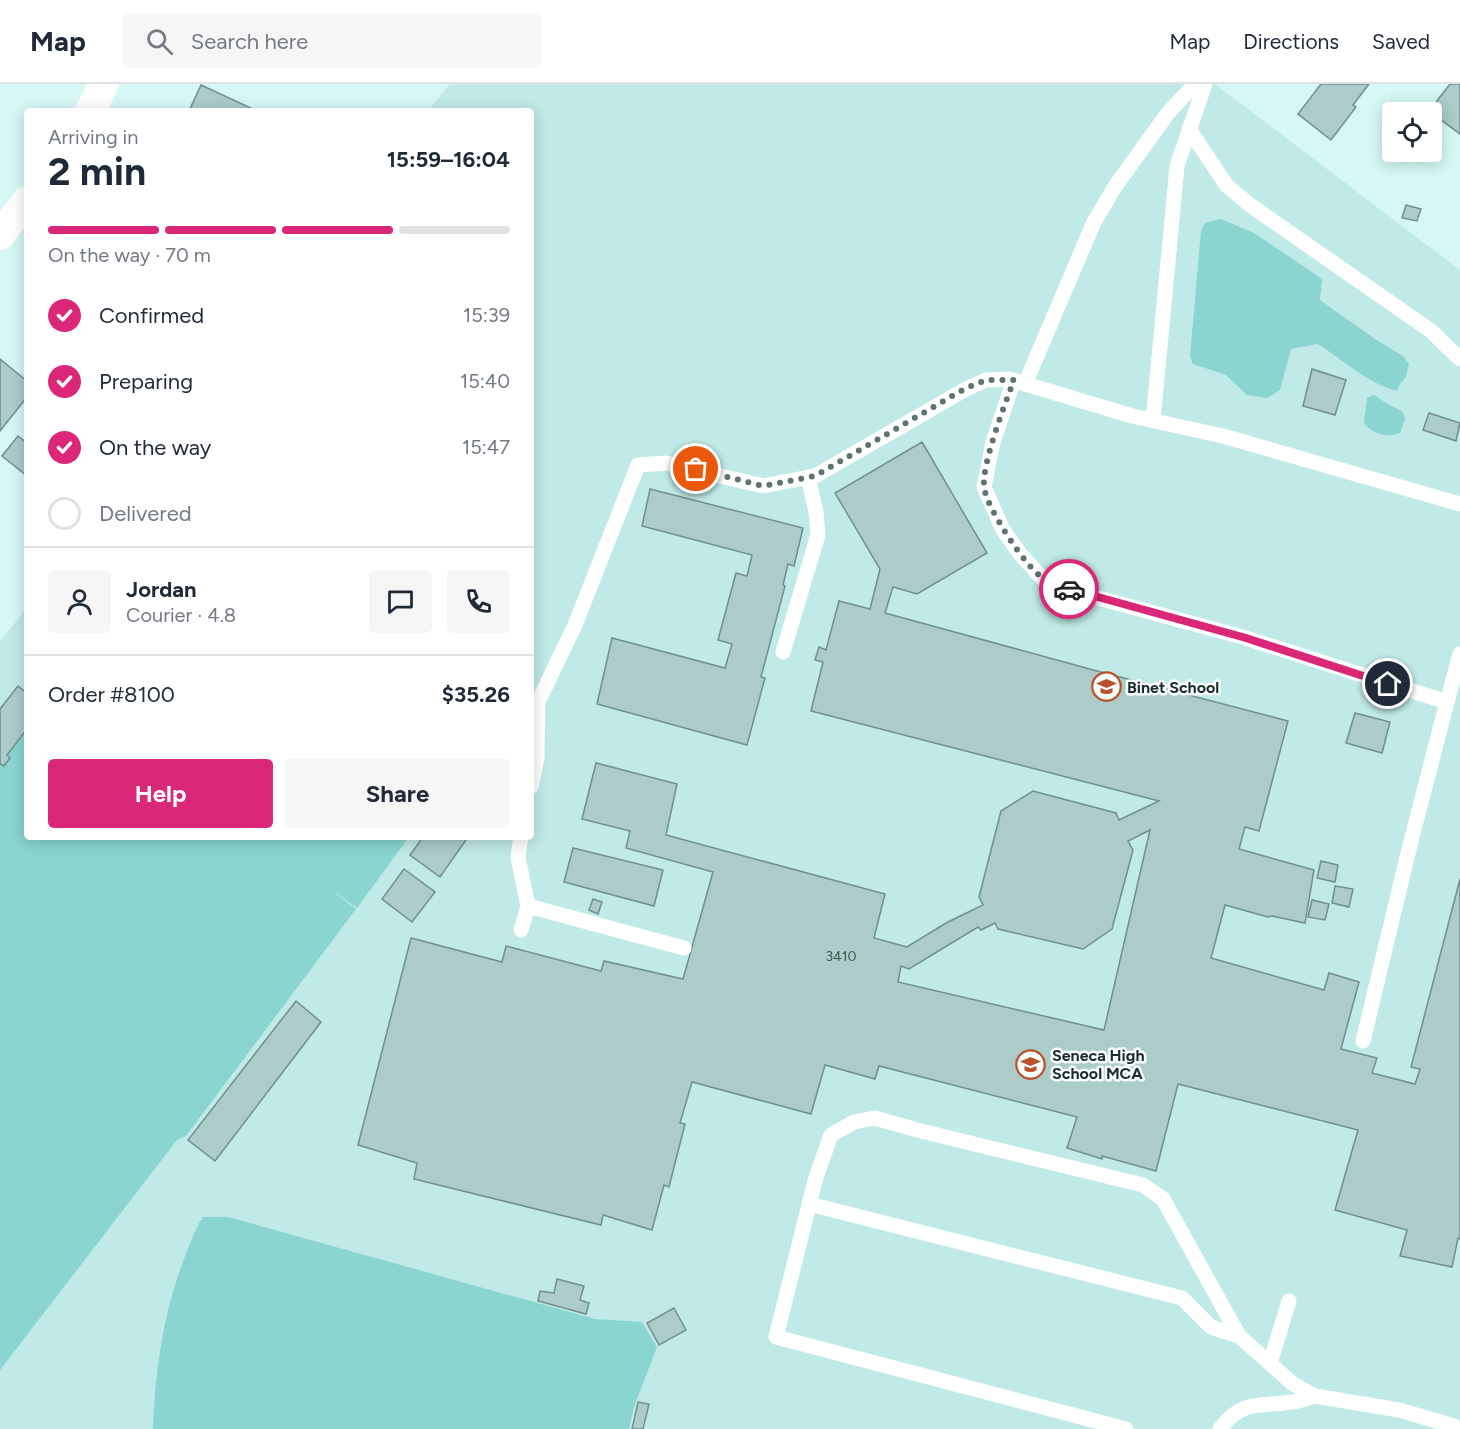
<!DOCTYPE html>
<html lang="en">
<head>
<meta charset="utf-8">
<style>
  :root { --surface:#fff; --page:#f6f6f7; --text:#1f2937; --muted:#747a83; --line:#e0e1e3; --accent:#db2777 }
  body { margin:0; font-family:Figtree,sans-serif; background:var(--page); color:var(--text); height:100vh; display:flex; flex-direction:column; font-size:22px; white-space:nowrap }
  * { box-sizing:border-box; margin:0 }
  p { font-size:20px; color:var(--muted) }
  .icon { flex:none; width:33px; height:33px; fill:none; stroke:currentColor; stroke-width:2; stroke-linecap:round; stroke-linejoin:round }
  .map { position:relative; flex:1; overflow:hidden }
  .side { position:absolute; left:24px; top:24px; width:510px; height:732px; display:flex; flex-direction:column; background:var(--surface); border-radius:6px; box-shadow:0 3px 15px #0003 }
  .side>* { flex:none }
  .tools { position:absolute; left:1382px; top:18px; display:grid; gap:12px }
  .tools a { display:grid; place-items:center; width:60px; height:60px; border-radius:6px; background:var(--surface); box-shadow:0 3px 15px #0003; font-size:30px }
  .pin { position:absolute; display:grid; place-items:center; width:51px; height:51px; color:#fff; margin:-26px; border:3px solid #fff; border-radius:50%; box-shadow:0 2px 6px #0007 }
  .courier { position:absolute; display:grid; place-items:center; width:60px; height:60px; margin:-30px; border:4px solid #db2777; border-radius:50%; background:#fff; color:#222; box-shadow:0 2px 8px #0007 }
  .head em { font-style:normal; font-weight:700 }
  .head div { display:flex; flex-direction:column-reverse }
  .head { display:flex; align-items:center; justify-content:space-between; height:102px; padding:0 24px }
  h1 { font-size:39px; font-weight:700; line-height:45px }
  .bar { display:grid; grid-template-columns:repeat(4,1fr); gap:9px 6px; align-content:center; height:72px; padding:0 24px }
  .bar i { height:8px; border-radius:4px; background:var(--line) }
  .bar .on { background:var(--accent) }
  .bar p { grid-column:span 4 }
  .line { display:flex; align-items:center; gap:15px; padding:0 24px; border-top:2px solid var(--line) }
  .line div { flex:1 }
  .round { display:grid; place-items:center; flex:none; width:63px; height:63px; border-radius:6px; background:var(--page) }
  ol { padding:0 24px; list-style:none }
  li { display:flex; align-items:center; gap:18px; height:66px }
  li p { margin-inline-start:auto }
  li .icon { padding:6px; border-radius:50%; background:var(--accent); color:#fff; stroke-width:4 }
  li:last-child { color:var(--muted) }
  li i { width:33px; height:33px; border:3px solid var(--line); border-radius:50% }
  .action { display:flex; gap:12px; margin-top:auto; padding:12px 24px }
  .action a { flex:1; height:69px; border-radius:6px; background:var(--accent); color:#fff; font-size:24px; font-weight:700; line-height:69px; text-align:center }
  .action a+a { background:var(--page); color:var(--text) }
  header { display:flex; align-items:center; gap:36px; box-sizing:border-box; height:84px; padding:0 30px; background:var(--surface); border-bottom:2px solid var(--line) }
  header strong { font-size:28px }
  nav { display:flex; gap:33px; margin-inline-start:auto; font-size:21px }
  .search { width:420px; height:54px; background:var(--page); display:flex; align-items:center; gap:15px; box-sizing:border-box; padding:0 21px; border-radius:6px; color:var(--muted); font-size:22px }
  .map>svg:first-child { display:block }
  .built { fill:#c0eae7 }
  .green { fill:#8ad5d0 }
  .building { fill:#abccc9; stroke:#708f8d; stroke-width:1.5; fill-rule:evenodd }
  .lines { fill:none; stroke-linecap:round; stroke-linejoin:round }
  .lane { stroke:#fff; stroke-width:15 }
  .street { stroke:#fff; stroke-width:30 }
  .done { stroke:#5f7372; stroke-width:6; stroke-dasharray:0 10.8 }
  .route { stroke:#db2777; stroke-width:8 }
  .labels { text-anchor:middle; dominant-baseline:central; stroke-width:5; stroke-linejoin:round; paint-order:stroke }
  .number-label { font-size:14px; fill:#425452 }
  .poi-label { font-size:16px; font-weight:bold; fill:#1f2c2b; stroke:#f8fefe; text-anchor:start }
</style>
</head>
<body>
<header>
<strong>Map</strong>
<div class="search"><svg class="icon" aria-label="search" viewBox="0 0 24 24"><circle cx="10" cy="10" r="6"/><path d="M15 15l6 6"/></svg>Search here</div>
<nav><a>Map</a><a>Directions</a><a>Saved</a></nav>
</header>
<div class="map">
<svg width="1460" height="1345" viewBox="0 0 1460 1345">
  <rect width="100%" height="100%" fill="#d6f8f5"/>
  <polygon class="built" points="450,0 1215,0 1460,186 1460,1345 0,1345 0,557 27,524 27,753 531,753 531,27 428,27"/>
  <g class="green">
    <path d="M1221,135L1254,149L1318,192L1322,196L1320,216L1375,255L1403,272L1409,280L1406,293L1400,300L1397,307C1371,301 1341,275 1318,260L1291,265L1280,306L1267,314L1247,311L1226,291L1193,280L1190,272L1201,147L1205,139Z"/>
    <path d="M1374,311L1389,321L1402,327L1405,335L1400,349C1388,354 1372,350 1364,339L1367,314Z"/>
    <polygon points="27,645 27,753 409,753 357,824 329,804 356,825 186,1052 177,1056 0,1286 0,680 4,682 7,671"/>
    <path d="M203,1133H228L595,1235L642,1238L657,1263L634,1323L629,1345H153C155,1285 164,1223 187,1167C192,1155 196,1143 203,1133Z"/>
  </g>
  <g class="building">
    <polygon points="1321,0 1369,0 1353,21 1356,23 1331,56 1298,30"/>
    <polygon points="1450,0 1460,0 1460,50 1429,27"/>
    <polygon points="201,1 253,25 252,27 189,27"/>
    <polygon points="1406,121 1421,125 1417,137 1402,134"/>
    <polygon points="0,275 27,297 27,313 0,347"/>
    <polygon points="1312,285 1346,296 1335,331 1303,322"/>
    <polygon points="1429,329 1460,339 1456,357 1423,346"/>
    <polygon points="18,352 27,359 27,392 2,372"/>
    <path d="M922,358L987,469L917,510L893,503L885,529L1097,587L1288,637L1259,747L1245,743L1239,765L1314,786L1305,839L1272,832L1268,833L1225,821L1211,874L1324,906L1329,889L1359,898L1341,965L1377,974L1372,989L1415,1000L1420,985L1411,983L1460,795V1155L1458,1154L1452,1183L1400,1172L1407,1146L1335,1126L1358,1046L1178,1000L1156,1087L1102,1072V1075L1067,1064L1077,1033L879,982L875,995L825,981L811,1030L692,998L680,1039L685,1040L669,1103L664,1101L652,1146L603,1131L601,1141L414,1095L417,1079L358,1061L411,854L502,878L506,862L601,887L604,877L683,895L713,788L626,764L630,747L582,735L596,679L677,700L666,751L885,810L874,854L907,863L946,839L983,821L979,813L1001,727L1033,707L1116,729L1119,736L1159,717L811,627L823,578L815,576L819,563L826,566L839,517L870,525L880,485L835,409ZM1150,746L1104,946L898,898L901,882L909,885L978,843L981,846L995,839L998,845L1083,865L1112,845L1133,766L1128,757Z"/>
    <polygon points="650,405 803,444 794,482 788,480 783,501 785,502 761,593 765,594 747,661 597,620 612,554 725,584 732,560 718,556 736,489 747,492 752,471 642,442"/>
    <polygon points="18,602 27,609 27,645 7,671 10,674 4,682 0,680 0,625"/>
    <polygon points="1355,629 1390,638 1382,669 1346,659"/>
    <polygon points="423,753 462,753 466,756 440,793 410,771"/>
    <polygon points="573,764 663,786 654,822 564,798"/>
    <polygon points="1321,777 1338,781 1335,798 1317,794"/>
    <polygon points="404,785 435,808 412,838 382,815"/>
    <polygon points="1335,802 1353,805 1349,823 1332,819"/>
    <polygon points="593,815 602,818 598,830 589,826"/>
    <polygon points="1312,816 1329,820 1325,836 1308,833"/>
    <polygon points="296,917 321,938 215,1077 188,1056"/>
    <polygon points="557,1195 584,1202 580,1216 589,1219 586,1230 538,1217 540,1207 554,1209"/>
    <polygon points="674,1224 686,1246 659,1261 647,1239"/>
    <polygon points="638,1318 649,1320 643,1345 632,1345"/>
  </g>
  <g class="lines">
    <g class="lane">
      <polyline points="1189,45 1227,102 1250,121 1431,247 1460,275"/>
      <polyline points="1014,296 993,358 984,403 1003,446 1021,471 1042,494 1080,509 1246,554 1447,618 1460,570"/>
      <polyline points="1025,300 1094,138 1116,101 1168,29 1195,0"/>
      <polyline points="1153,337 1177,82 1205,0"/>
      <polyline points="783,568 818,451 816,428 808,393"/>
      <polyline points="531,703 537,674 538,618 575,541 638,381 666,379 763,402 815,392 966,305 986,296 1009,295 1132,332 1223,352 1460,420"/>
      <polyline points="521,753 518,773 528,822 521,846"/>
      <polyline points="528,822 684,864"/>
      <polyline points="1363,957 1409,765 1447,618"/>
      <polyline points="809,1120 1182,1214 1211,1243 1239,1252 1293,1300 1315,1312 1399,1326 1454,1342 1458,1345"/>
      <polyline points="1270,1279 1289,1217"/>
      <polyline points="1126,1345 776,1253 816,1093 831,1051 854,1038 875,1034 921,1047 1143,1101 1163,1115 1239,1252"/>
      <path d="M1220,1345C1242,1315 1260,1323 1292,1318C1299,1317 1307,1314 1315,1312"/>
    </g>
    <g class="street">
      <polyline points="90,27 104,0"/>
      <polyline points="0,151 27,117"/>
    </g>
  </g>
  <g class="lines">
    <path class="done" d="M696,385L763,402L815,392L966,304L986,296H1014C1005,320 982,379 984,403C986,423 1026,484 1043,494C1051,499 1061,501 1069,505"/>
    <polyline class="route" points="1069,505 1246,554 1388,600"/>
  </g>
  <defs>
    <symbol id="school-ring" viewBox="-11 -11 22 22"><circle r="9.5" fill="#f8fefe" stroke="#b95229" stroke-width="1.5"/><path d="M0-5L7-2L0 1L-7-2ZM-4 1L0 2.5L4 1V4Q0 6-4 4Z" fill="#b95229"/></symbol>
  </defs>
  <g fill-rule="evenodd">
    <use href="#school-ring" x="1090" y="586" width="33" height="33"/>
    <use href="#school-ring" x="1014" y="964" width="33" height="33"/>
  </g>
  <g class="labels">
    <g class="number-label">
      <text x="841" y="872">3410</text>
    </g>
    <g class="poi-label">
      <text x="1127" y="603">Binet School</text>
      <text x="1052" y="971">Seneca High<tspan x="1052" dy="18">School MCA</tspan></text>
    </g>
  </g>
</svg>
<div class="tools">
<a><svg class="icon" aria-label="locate" viewBox="0 0 24 24"><circle cx="12" cy="12" r="6"/><path d="M12 2v4M12 18v4M2 12h4M18 12h4"/></svg></a>
</div>
<div class="pin" style="left:696px;top:385px;background:#ea580c"><svg class="icon" aria-label="bag" viewBox="0 0 24 24"><path d="M5 8h14l-1 12H6zM9 8a3 3 0 0 1 6 0"/></svg></div>
<div class="pin" style="left:1388px;top:600px;background:#1f2937"><svg class="icon" aria-label="home" viewBox="0 0 24 24"><path d="M3 11l9-7 9 7M6 9v11h12V9"/></svg></div>
<div class="courier" style="left:1069px;top:505px"><svg class="icon" aria-label="car" viewBox="0 0 24 24"><path d="M5 17H2v-5l4-1 3-4h7l3 4 3 1v5h-3M9 17h6M6 11h13"/><circle cx="7" cy="17" r="2"/><circle cx="17" cy="17" r="2"/></svg></div>
<section class="side">
<div class="head"><div><h1>2 min</h1><p>Arriving in</p></div><em>15:59–16:04</em></div>
<div class="bar"><i class="on"></i><i class="on"></i><i class="on"></i><i></i><p>On the way · 70 m</p></div>
<ol>
<li><svg class="icon" aria-label="check" viewBox="0 0 24 24"><path d="M5 12l5 5 9-10"/></svg>Confirmed<p>15:39</p></li>
<li><svg class="icon" aria-label="check" viewBox="0 0 24 24"><path d="M5 12l5 5 9-10"/></svg>Preparing<p>15:40</p></li>
<li><svg class="icon" aria-label="check" viewBox="0 0 24 24"><path d="M5 12l5 5 9-10"/></svg>On the way<p>15:47</p></li>
<li><i></i>Delivered</li>
</ol>
<div class="line" style="height:108px"><a class="round"><svg class="icon" aria-label="person" viewBox="0 0 24 24"><circle cx="12" cy="8" r="4"/><path d="M4 21q1-7 8-7t8 7"/></svg></a><div><b>Jordan</b><p>Courier · 4.8</p></div><a class="round"><svg class="icon" aria-label="chat" viewBox="0 0 24 24"><path d="M4 5h16v11H9l-5 4z"/></svg></a><a class="round"><svg class="icon" aria-label="phone" viewBox="0 0 24 24"><path d="M5 4h4l2 5-3 2q2 4 5 5l2-3 5 2v4C11 20 4 13 5 4z"/></svg></a></div>
<div class="line" style="height:78px"><div>Order #8100</div><b>$35.26</b></div>
<div class="action"><a>Help</a><a>Share</a></div>
</section>
</div>
</body>
</html>
